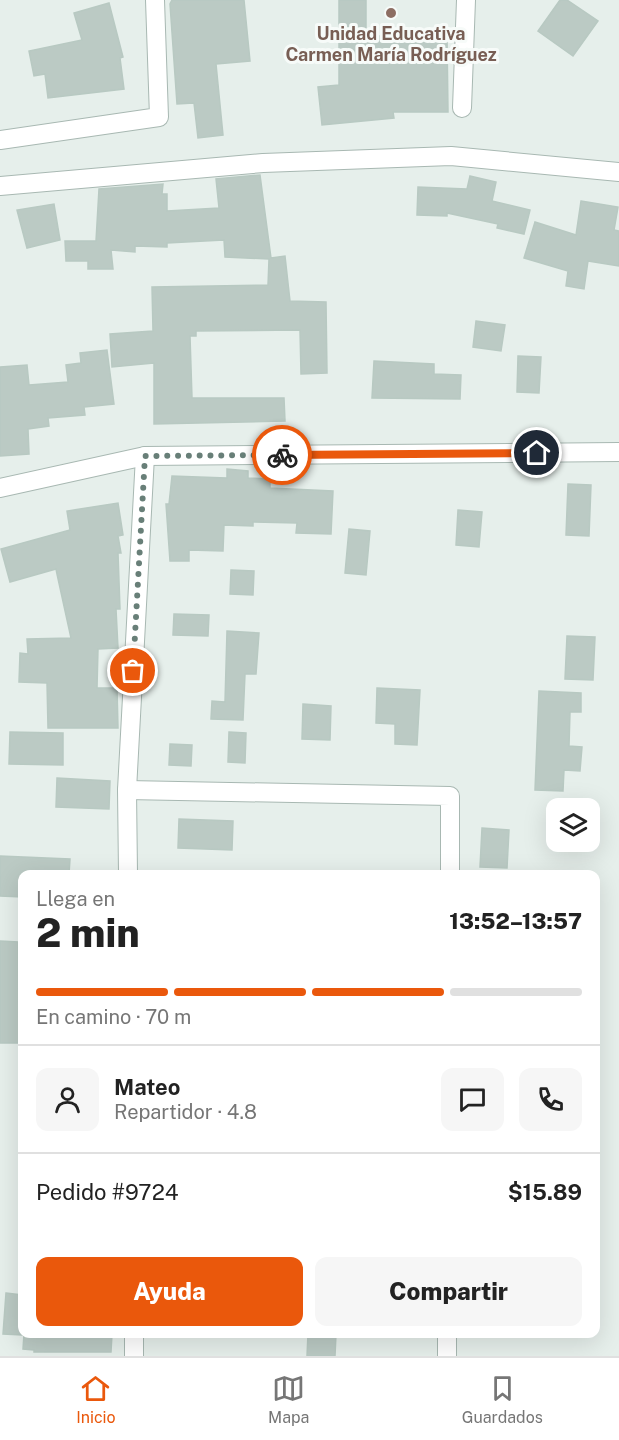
<!DOCTYPE html>
<html lang="es">
<head>
<meta charset="utf-8">
<style>
  :root { --surface:#fff; --page:#f6f6f6; --text:#222; --muted:#767676; --line:#e0e0e0; --accent:#ea580c }
  body { margin:0; font-family:"Public Sans",sans-serif; background:var(--page); color:var(--text); height:100vh; display:flex; flex-direction:column; font-size:22px; white-space:nowrap }
  * { box-sizing:border-box; margin:0 }
  p { font-size:20px; color:var(--muted) }
  .icon { flex:none; width:33px; height:33px; fill:none; stroke:currentColor; stroke-width:2; stroke-linecap:round; stroke-linejoin:round }
  .map { position:relative; flex:1; overflow:hidden }
  .details { position:absolute; left:18px; top:870px; width:582px; height:468px; display:flex; flex-direction:column; background:var(--surface); border-radius:12px; box-shadow:0 6px 24px #0002 }
  .details>* { flex:none }
  .controls { position:absolute; left:546px; top:798px; display:grid; gap:12px }
  .controls a { display:grid; place-items:center; width:54px; height:54px; border-radius:12px; background:var(--surface); box-shadow:0 6px 24px #0002; font-size:30px }
  .pin { position:absolute; display:grid; place-items:center; width:51px; height:51px; color:#fff; margin:-26px; border:3px solid #fff; border-radius:50%; box-shadow:0 2px 6px #0007 }
  .courier { position:absolute; display:grid; place-items:center; width:60px; height:60px; margin:-30px; border:4px solid #ea580c; border-radius:50%; background:#fff; color:#222; box-shadow:0 2px 8px #0007 }
  .summary em { font-style:normal; font-weight:800 }
  .summary div { display:flex; flex-direction:column-reverse }
  .summary { display:flex; align-items:center; justify-content:space-between; height:102px; padding:0 18px }
  h1 { font-size:39px; font-weight:800; line-height:45px }
  .bar { display:grid; grid-template-columns:repeat(4,1fr); gap:9px 6px; align-content:center; height:72px; padding:0 18px }
  .bar i { height:8px; border-radius:4px; background:var(--line) }
  .bar .current { background:var(--accent) }
  .bar p { grid-column:span 4 }
  .line { display:flex; align-items:center; gap:15px; padding:0 18px; border-top:2px solid var(--line) }
  .line div { flex:1 }
  .round { display:grid; place-items:center; flex:none; width:63px; height:63px; border-radius:12px; background:var(--page) }
  .primary-button { display:flex; gap:12px; margin-top:auto; padding:12px 18px }
  .primary-button a { flex:1; height:69px; border-radius:12px; background:var(--accent); color:#fff; font-size:24px; font-weight:800; line-height:69px; text-align:center }
  .primary-button a+a { background:var(--page); color:var(--text) }
  .tab-bar { display:flex; justify-content:space-around; align-items:center; height:84px; border-top:2px solid var(--line); background:var(--surface); font-size:16px; color:var(--muted) }
  .tab-bar a { display:grid; justify-items:center; gap:3px }
  .tab-bar .current { color:var(--accent) }
  .map>svg:first-child { display:block }
  .building { fill:#bbcac4; stroke:#b8c9c2; stroke-width:1.5 }
  .lines { fill:none; stroke-linecap:round; stroke-linejoin:round }
  .minor-casing { stroke:#a8b8b2; stroke-width:20 }
  .minor { stroke:#fff; stroke-width:18 }
  .done { stroke:#687f78; stroke-width:6; stroke-dasharray:0 10.8 }
  .route { stroke:#ea580c; stroke-width:8 }
  .education-dot { fill:#8d6e63; stroke:#f7fbf9; stroke-width:2 }
  .labels { text-anchor:middle; dominant-baseline:central; stroke-width:6; stroke-linejoin:round; paint-order:stroke }
  .education-label { font-size:18px; font-weight:bold; fill:#785e54; stroke:#f7fbf9 }
</style>
</head>
<body>
<div class="map">
<svg width="619" height="1356" viewBox="0 0 619 1356">
  <rect width="100%" height="100%" fill="#e6efeb"/>
  <g class="building">
    <polygon points="172,0 244,0 250,61 216,64 223,135 198,138 194,103 177,104 170,4"/>
    <polygon points="339,0 366,0 366,36 447,36 448,112 393,112 394,118 322,125 318,87 339,85"/>
    <polygon points="560,0 567,0 598,21 573,56 538,31"/>
    <polygon points="109,3 123,57 120,58 124,89 48,98 45,74 34,76 29,51 82,40 74,13"/>
    <polygon points="260,175 271,258 285,256 290,301 326,302 327,373 301,374 300,330 196,331 196,336 190,336 192,398 284,398 285,421 154,424 154,363 112,367 110,334 153,331 152,287 268,285 269,259 225,257 224,240 167,243 167,247 135,246 135,252 111,250 113,269 88,269 88,261 66,261 65,241 96,241 99,189 163,184 162,194 167,194 167,211 219,208 216,179"/>
    <polygon points="470,176 496,182 492,201 530,210 524,234 497,228 498,224 447,213 447,216 417,215 418,187 467,189"/>
    <polygon points="581,201 618,207 614,230 619,231 619,266 588,261 584,289 566,286 568,271 524,258 535,222 576,235"/>
    <polygon points="54,204 60,240 27,248 17,210"/>
    <polygon points="476,321 505,325 501,351 473,347"/>
    <polygon points="107,350 114,404 84,407 85,415 48,418 49,426 28,429 29,454 0,456 0,367 27,365 29,385 68,382 66,365 81,363 80,353"/>
    <polygon points="518,356 541,357 539,393 517,392"/>
    <polygon points="374,361 434,364 434,374 461,375 460,399 372,398"/>
    <polygon points="227,469 248,471 248,478 270,479 270,488 333,491 331,534 296,533 297,523 253,522 253,526 224,525 223,551 189,550 189,561 170,561 166,504 169,504 172,476 227,478"/>
    <polygon points="568,484 591,485 589,536 566,535"/>
    <polygon points="118,503 123,535 118,536 121,553 118,553 120,609 116,609 118,648 98,649 97,688 117,688 118,728 48,728 47,683 19,682 20,653 28,654 27,639 71,638 57,574 56,569 10,582 1,549 70,530 67,511"/>
    <polygon points="458,510 482,512 479,547 456,545"/>
    <polygon points="349,529 370,531 366,575 345,573"/>
    <polygon points="231,570 254,571 253,595 230,594"/>
    <polygon points="174,614 209,615 208,636 173,635"/>
    <polygon points="227,631 259,633 256,674 245,674 243,720 211,719 212,701 225,702"/>
    <polygon points="567,636 595,637 593,680 565,679"/>
    <polygon points="377,688 420,690 417,745 395,744 395,724 376,723"/>
    <polygon points="539,691 581,693 581,712 570,712 569,746 582,747 580,771 564,770 563,791 535,790"/>
    <polygon points="303,704 331,706 330,740 302,739"/>
    <polygon points="10,732 63,733 63,765 9,764"/>
    <polygon points="229,732 246,733 245,763 228,762"/>
    <polygon points="170,744 192,745 191,766 169,765"/>
    <polygon points="57,778 110,781 109,809 56,807"/>
    <polygon points="179,819 233,821 232,850 178,848"/>
    <polygon points="482,828 509,830 507,868 480,867"/>
    <polygon points="0,856 70,859 69,874 22,874 22,897 0,896"/>
    <polygon points="0,941 18,942 19,1043 0,1043"/>
    <polygon points="6,1293 22,1295 22,1335 3,1334"/>
    <polygon points="24,1334 112,1334 111,1352 34,1352 34,1350 23,1349"/>
    <polygon points="308,1334 336,1334 335,1356 307,1356"/>
  </g>
  <g class="lines">
    <defs>
      <g id="minor">
        <polyline points="462,108 466,0"/>
        <polyline points="0,140 159,117 155,0"/>
        <polyline points="0,186 263,163 451,156 619,172"/>
        <polyline points="0,488 145,456 619,452"/>
        <polyline points="127,790 450,796 450,874"/>
        <polyline points="128,874 127,790 145,456"/>
        <polyline points="134,1334 134,1356"/>
        <polyline points="447,1356 447,1334"/>
      </g>
    </defs>
    <use href="#minor" class="minor-casing"/>
    <use href="#minor" class="minor"/>
  </g>
  <g class="lines">
    <polyline class="done" points="133,671 145,456 282,455"/>
    <polyline class="route" points="282,455 537,453"/>
  </g>
  <circle class="education-dot" cx="391" cy="13" r="6"/>
  <g class="labels">
    <g class="education-label">
      <text x="391" y="33">Unidad Educativa<tspan x="391" dy="21">Carmen María Rodríguez</tspan></text>
    </g>
  </g>
</svg>
<div class="controls">
<a><svg class="icon" aria-label="layers" viewBox="0 0 24 24"><path d="M12 4l9 5-9 5-9-5zM3 14l9 5 9-5"/></svg></a>
</div>
<div class="pin" style="left:133px;top:671px;background:#ea580c"><svg class="icon" aria-label="bag" viewBox="0 0 24 24"><path d="M5 8h14l-1 12H6zM9 8a3 3 0 0 1 6 0"/></svg></div>
<div class="pin" style="left:537px;top:453px;background:#1f2937"><svg class="icon" aria-label="home" viewBox="0 0 24 24"><path d="M3 11l9-7 9 7M6 9v11h12V9"/></svg></div>
<div class="courier" style="left:282px;top:455px"><svg class="icon" aria-label="bike" viewBox="0 0 24 24"><circle cx="6" cy="16" r="4"/><circle cx="18" cy="16" r="4"/><path d="M6 16l4-8h5l3 8M10 8l3 8H6M13 5h3"/></svg></div>
<section class="details">
<div class="summary"><div><h1>2 min</h1><p>Llega en</p></div><em>13:52–13:57</em></div>
<div class="bar"><i class="current"></i><i class="current"></i><i class="current"></i><i></i><p>En camino · 70 m</p></div>
<div class="line" style="height:108px"><a class="round"><svg class="icon" aria-label="person" viewBox="0 0 24 24"><circle cx="12" cy="8" r="4"/><path d="M4 21q1-7 8-7t8 7"/></svg></a><div><b>Mateo</b><p>Repartidor · 4.8</p></div><a class="round"><svg class="icon" aria-label="chat" viewBox="0 0 24 24"><path d="M4 5h16v11H9l-5 4z"/></svg></a><a class="round"><svg class="icon" aria-label="phone" viewBox="0 0 24 24"><path d="M5 4h4l2 5-3 2q2 4 5 5l2-3 5 2v4C11 20 4 13 5 4z"/></svg></a></div>
<div class="line" style="height:78px"><div>Pedido #9724</div><b>$15.89</b></div>
<div class="primary-button"><a>Ayuda</a><a>Compartir</a></div>
</section>
</div>
<nav class="tab-bar">
<a class="current"><svg class="icon" aria-label="home" viewBox="0 0 24 24"><path d="M3 11l9-7 9 7M6 9v11h12V9"/></svg>Inicio</a>
<a><svg class="icon" aria-label="map" viewBox="0 0 24 24"><path d="M3 6l6-2 6 2 6-2v14l-6 2-6-2-6 2zM9 4v14M15 6v14"/></svg>Mapa</a>
<a><svg class="icon" aria-label="saved" viewBox="0 0 24 24"><path d="M7 4h10v16l-5-4-5 4z"/></svg>Guardados</a>
</nav>
</body>
</html>
